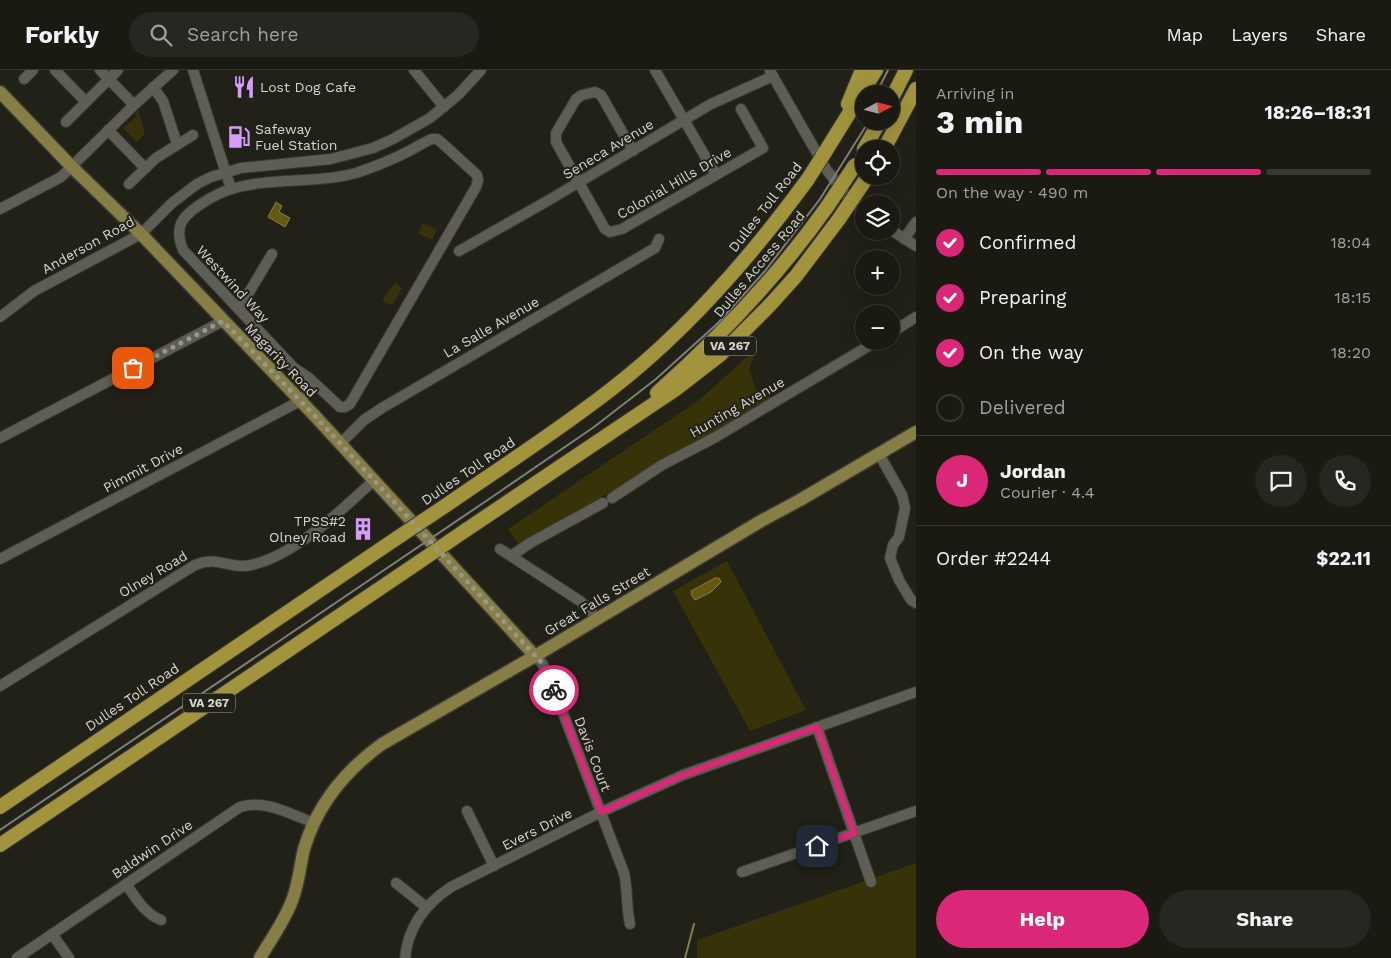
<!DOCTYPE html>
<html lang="en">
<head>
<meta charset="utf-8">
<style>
  :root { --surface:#1a1912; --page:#272620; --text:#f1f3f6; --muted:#9fa09f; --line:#383832; --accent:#db2777 }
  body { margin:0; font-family:"Work Sans",sans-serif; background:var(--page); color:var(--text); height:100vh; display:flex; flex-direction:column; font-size:19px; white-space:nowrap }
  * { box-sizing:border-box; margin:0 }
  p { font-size:16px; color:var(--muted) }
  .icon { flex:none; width:28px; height:28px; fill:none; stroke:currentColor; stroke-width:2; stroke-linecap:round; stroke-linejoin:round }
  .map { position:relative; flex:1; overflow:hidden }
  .drawer { display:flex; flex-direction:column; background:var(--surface); width:475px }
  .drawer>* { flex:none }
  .needle { width:32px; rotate:83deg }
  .tools { position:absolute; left:855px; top:15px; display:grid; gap:10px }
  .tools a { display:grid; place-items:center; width:45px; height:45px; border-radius:50%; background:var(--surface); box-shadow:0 5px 20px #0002,0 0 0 1px var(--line); font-size:25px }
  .pin { position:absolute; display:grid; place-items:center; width:42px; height:42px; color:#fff; margin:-21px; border-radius:10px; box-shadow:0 2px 8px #0006 }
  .courier { position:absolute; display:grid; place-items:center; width:50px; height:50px; margin:-25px; border:4px solid #db2777; border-radius:50%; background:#fff; color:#222; box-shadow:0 1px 6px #0007 }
  .overview em { font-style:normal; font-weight:700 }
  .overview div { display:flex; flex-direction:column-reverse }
  .overview { display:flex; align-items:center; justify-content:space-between; height:85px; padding:0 20px }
  h1 { font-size:32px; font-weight:700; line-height:38px }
  .bar { display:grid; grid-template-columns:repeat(4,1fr); gap:8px 5px; align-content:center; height:60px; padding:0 20px }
  .bar i { height:6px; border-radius:4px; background:var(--line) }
  .bar .selected { background:var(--accent) }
  .bar p { grid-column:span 4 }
  .line { display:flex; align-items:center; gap:12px; padding:0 20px; border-top:1px solid var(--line) }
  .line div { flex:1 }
  .round { display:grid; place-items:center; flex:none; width:52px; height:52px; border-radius:26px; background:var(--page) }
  ol { padding:0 20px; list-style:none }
  li { display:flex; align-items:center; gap:15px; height:55px }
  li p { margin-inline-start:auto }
  li .icon { padding:5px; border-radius:50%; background:var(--accent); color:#fff; stroke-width:4 }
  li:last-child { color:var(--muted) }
  li i { width:28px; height:28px; border:2px solid var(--line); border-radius:50% }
  .action { display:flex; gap:10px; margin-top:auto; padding:10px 20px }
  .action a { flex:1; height:58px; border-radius:30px; background:var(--accent); color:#fff; font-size:20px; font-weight:700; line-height:58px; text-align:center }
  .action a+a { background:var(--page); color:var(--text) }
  header { display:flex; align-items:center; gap:30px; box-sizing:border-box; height:70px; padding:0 25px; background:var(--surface); border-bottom:1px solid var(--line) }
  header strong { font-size:24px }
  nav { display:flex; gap:28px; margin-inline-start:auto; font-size:18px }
  .search { width:350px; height:45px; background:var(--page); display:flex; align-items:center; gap:12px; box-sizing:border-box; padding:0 18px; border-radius:28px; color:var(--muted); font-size:19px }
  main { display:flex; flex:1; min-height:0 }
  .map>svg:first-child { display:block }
  .green { fill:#383208 }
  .water { fill:#64590f; stroke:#867e49 }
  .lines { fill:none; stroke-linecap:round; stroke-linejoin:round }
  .stream { stroke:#867e49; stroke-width:2 }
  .minor-casing { stroke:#3c3b35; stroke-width:12 }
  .major-casing { stroke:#3c3b35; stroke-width:15 }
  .highway-casing { stroke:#3c3b35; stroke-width:16 }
  .minor { stroke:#5f5e54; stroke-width:10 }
  .major { stroke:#877e46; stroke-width:12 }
  .highway { stroke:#a1943d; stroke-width:14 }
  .rail { stroke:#7f7e77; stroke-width:2 }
  .highway-bridge-casing { stroke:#3c3b35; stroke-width:16; stroke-linecap:butt }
  .highway-bridge { stroke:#a1943d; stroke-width:14 }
  .done { stroke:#979690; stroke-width:5; stroke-dasharray:0 9 }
  .route { stroke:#db2777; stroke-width:6 }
  .labels { text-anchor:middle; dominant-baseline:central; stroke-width:4; stroke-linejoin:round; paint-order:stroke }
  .shield { fill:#222118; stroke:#a09f99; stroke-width:1 }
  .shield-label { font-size:12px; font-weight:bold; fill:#d6d5d0 }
  .poi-label { font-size:14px; fill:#d6d5d0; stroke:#222118; text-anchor:start }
  .street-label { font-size:14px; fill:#d6d5d0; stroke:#222118 }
</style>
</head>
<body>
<header>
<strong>Forkly</strong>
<div class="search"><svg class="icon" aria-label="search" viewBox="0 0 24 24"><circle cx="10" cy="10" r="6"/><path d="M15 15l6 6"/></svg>Search here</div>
<nav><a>Map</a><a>Layers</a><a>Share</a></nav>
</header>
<main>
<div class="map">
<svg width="916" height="888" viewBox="0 0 916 888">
  <rect width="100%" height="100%" fill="#222118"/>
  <g class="green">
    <polygon points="138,40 145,64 136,72 123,58 137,46 135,43"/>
    <polygon points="423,153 437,160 432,170 418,163"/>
    <polygon points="395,213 402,218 393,234 388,234 383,231 383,228"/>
    <polygon points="757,278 749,299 756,319 772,328 519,475 508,459 699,330"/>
    <polygon points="727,491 806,640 750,661 673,521"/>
    <polygon points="916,793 916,888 697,888 697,870"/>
  </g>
  <g class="water">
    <polygon points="276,132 282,136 279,142 290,148 285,157 268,147"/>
    <polygon points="715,508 719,508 721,512 711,522 695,530 692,526 691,521"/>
  </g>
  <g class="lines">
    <polyline class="stream" points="685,888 694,854"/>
    <defs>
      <g id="minor">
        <polyline points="55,0 86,32"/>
        <polyline points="100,0 134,35"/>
        <polyline points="193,0 231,119"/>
        <polyline points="414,0 444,37"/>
        <polyline points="655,0 716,105"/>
        <polyline points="770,1 826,99 847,126 864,140"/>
        <polyline points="24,9 33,0"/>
        <polyline points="153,17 163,31 177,74"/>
        <polyline points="66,52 118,0"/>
        <polyline points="108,60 145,98"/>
        <path d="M432,69H437L442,73L477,105L478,110L476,117L350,334L345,337H340L309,308L294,298L183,180C174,157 181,147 201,134C210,128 221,122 231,119C272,107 315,114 356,103C374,97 392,90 409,81C417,77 424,72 432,69Z"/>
        <polyline points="633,81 601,25 595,22 582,25 576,29 556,63 556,72 605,159 610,162 622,159 763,78 741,39"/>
        <polyline points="129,114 156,88 193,65"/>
        <polyline points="0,139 61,107 134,35 173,0"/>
        <polyline points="891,160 916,176"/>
        <polyline points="904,169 916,152"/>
        <polyline points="459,181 549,130 711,34 773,6"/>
        <polyline points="239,239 272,184"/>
        <polyline points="0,247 34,221 141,164 172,133 197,114 211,107 241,98 331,89 373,78 393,69 430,48 458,25 481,0"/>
        <polyline points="891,263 916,247"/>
        <polyline points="0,368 223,251"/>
        <polyline points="340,374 364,350 382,338 655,178 659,169"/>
        <polyline points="879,384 902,425 905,438 899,467 893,475 890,488 899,510 911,530 916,533"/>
        <polyline points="612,428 662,395 714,368 877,271"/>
        <polyline points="500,479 580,531 592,542 596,549"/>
        <polyline points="511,486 530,473 603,433"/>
        <polyline points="0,489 300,331 315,314"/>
        <path d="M535,586L542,593L550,609L624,803C628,820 626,837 630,854"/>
        <path d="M0,616L195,495C218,485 229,500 251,495C294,486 342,440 373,411"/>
        <polyline points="817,657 871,812"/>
        <polyline points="467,741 494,796"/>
        <polyline points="742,802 916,741"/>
        <polyline points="396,813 426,837"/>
        <path d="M126,814C136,828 144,843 161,850"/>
        <polyline points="52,864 69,888"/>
        <path d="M17,888L240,737C265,729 290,744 314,753"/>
        <path d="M405,888C408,857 425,834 451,817L601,742L683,705L916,622"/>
      </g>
      <g id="major">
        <polyline points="0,22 72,97 141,164 315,346 535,586"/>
        <path d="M260,888C271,869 286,849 293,828C299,812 300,795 304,779C317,735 346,700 382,674L535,586L761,451L800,430L916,362"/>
      </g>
      <g id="highway">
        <polyline points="891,30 906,0"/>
        <polyline points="848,34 862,0"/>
        <polyline points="864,79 880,51"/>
        <polyline points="884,79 916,19"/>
        <polyline points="822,87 876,0"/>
        <path d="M657,323C720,267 778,206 827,137"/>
        <path d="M445,436C500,398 556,362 609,321C686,262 751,187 808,109"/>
        <polyline points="466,460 676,319 720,285 769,236 796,206 839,149"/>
        <polyline points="0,737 397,468"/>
        <polyline points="0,775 419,492"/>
      </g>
    </defs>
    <use href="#minor" class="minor-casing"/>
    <use href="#major" class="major-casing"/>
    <use href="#highway" class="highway-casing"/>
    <use href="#minor" class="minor"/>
    <use href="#major" class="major"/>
    <use href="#highway" class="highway"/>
    <g class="rail">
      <polyline points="876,24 888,0"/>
      <polyline points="0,760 492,427 594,357 656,309 718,253 765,201 820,129 869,51"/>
    </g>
    <defs>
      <g id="highway-bridge">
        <polyline points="808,109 822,87"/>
        <polyline points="827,137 855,95"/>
        <polyline points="839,149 866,109"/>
        <polyline points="397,468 445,436"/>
        <polyline points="419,492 466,460"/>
      </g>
    </defs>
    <use href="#highway-bridge" class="highway-bridge-casing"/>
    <use href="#highway-bridge" class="highway-bridge"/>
  </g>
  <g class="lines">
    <polyline class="done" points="133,298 223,251 315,346 542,593 554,620"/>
    <polyline class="route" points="554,620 601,742 683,705 817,657 854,763 817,776"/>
  </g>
  <defs>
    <symbol id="restaurant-bare" viewBox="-9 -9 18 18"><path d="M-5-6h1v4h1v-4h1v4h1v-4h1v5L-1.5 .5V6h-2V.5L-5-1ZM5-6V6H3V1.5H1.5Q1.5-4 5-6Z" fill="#d59cfb" stroke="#222118" stroke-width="2.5" paint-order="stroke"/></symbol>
    <symbol id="fuel-bare" viewBox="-9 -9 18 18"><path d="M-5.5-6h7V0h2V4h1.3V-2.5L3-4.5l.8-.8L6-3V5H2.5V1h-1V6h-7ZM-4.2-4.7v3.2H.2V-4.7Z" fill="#d59cfb" stroke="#222118" stroke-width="2.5" paint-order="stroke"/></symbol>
    <symbol id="building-bare" viewBox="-9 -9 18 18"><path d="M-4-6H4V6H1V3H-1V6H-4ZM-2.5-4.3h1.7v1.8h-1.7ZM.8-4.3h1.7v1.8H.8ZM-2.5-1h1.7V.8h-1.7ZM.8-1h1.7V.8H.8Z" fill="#d59cfb" stroke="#222118" stroke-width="2.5" paint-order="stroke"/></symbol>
  </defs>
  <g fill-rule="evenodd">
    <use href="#restaurant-bare" x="228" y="1" width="32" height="32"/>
    <use href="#fuel-bare" x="223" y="51" width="32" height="32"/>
    <use href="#building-bare" x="347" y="443" width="32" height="32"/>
  </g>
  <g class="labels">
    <g class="shield">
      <rect x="704" y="266.5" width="52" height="19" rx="4"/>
      <rect x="183" y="623.5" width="52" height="19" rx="4"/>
    </g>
    <g class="shield-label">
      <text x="730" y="276">VA 267</text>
      <text x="209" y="633">VA 267</text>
    </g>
    <g class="poi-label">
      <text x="260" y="17">Lost Dog Cafe</text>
      <text x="255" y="59">Safeway<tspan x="255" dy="16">Fuel Station</tspan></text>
      <text x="346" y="451" text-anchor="end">TPSS#2<tspan x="346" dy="16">Olney Road</tspan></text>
    </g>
    <g class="street-label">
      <text transform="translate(608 79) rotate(-31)">Seneca Avenue</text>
      <text transform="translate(674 113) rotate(-30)">Colonial Hills Drive</text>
      <text transform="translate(765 137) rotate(-52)">Dulles Toll Road</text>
      <text transform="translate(88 175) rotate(-29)">Anderson Road</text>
      <text transform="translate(759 194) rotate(-50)">Dulles Access Road</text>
      <text transform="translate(233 214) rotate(47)">Westwind Way</text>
      <text transform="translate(491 257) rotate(-30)">La Salle Avenue</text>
      <text transform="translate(281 290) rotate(46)">Magarity Road</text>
      <text transform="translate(737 337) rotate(-30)">Hunting Avenue</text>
      <text transform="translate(143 398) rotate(-28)">Pimmit Drive</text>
      <text transform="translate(468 401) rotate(-34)">Dulles Toll Road</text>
      <text transform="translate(153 504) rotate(-31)">Olney Road</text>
      <text transform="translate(597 531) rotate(-31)">Great Falls Street</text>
      <text transform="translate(132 627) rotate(-34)">Dulles Toll Road</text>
      <text transform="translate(593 684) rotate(69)">Davis Court</text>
      <text transform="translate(537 759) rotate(-27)">Evers Drive</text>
      <text transform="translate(152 779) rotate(-34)">Baldwin Drive</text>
    </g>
  </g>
</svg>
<div class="tools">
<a><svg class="needle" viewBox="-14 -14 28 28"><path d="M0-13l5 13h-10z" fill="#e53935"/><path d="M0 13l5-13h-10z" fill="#9fa09f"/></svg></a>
<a><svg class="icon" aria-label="locate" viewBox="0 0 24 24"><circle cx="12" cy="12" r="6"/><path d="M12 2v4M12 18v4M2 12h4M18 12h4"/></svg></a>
<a><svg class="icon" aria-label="layers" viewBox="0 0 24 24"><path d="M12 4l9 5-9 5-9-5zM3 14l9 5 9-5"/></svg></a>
<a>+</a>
<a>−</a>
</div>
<div class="pin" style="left:133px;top:298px;background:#ea580c"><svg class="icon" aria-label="bag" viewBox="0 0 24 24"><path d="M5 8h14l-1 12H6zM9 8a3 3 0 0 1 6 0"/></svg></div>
<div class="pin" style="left:817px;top:776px;background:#1f2937"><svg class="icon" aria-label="home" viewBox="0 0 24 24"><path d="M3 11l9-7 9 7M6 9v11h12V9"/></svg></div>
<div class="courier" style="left:554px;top:620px"><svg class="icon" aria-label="bike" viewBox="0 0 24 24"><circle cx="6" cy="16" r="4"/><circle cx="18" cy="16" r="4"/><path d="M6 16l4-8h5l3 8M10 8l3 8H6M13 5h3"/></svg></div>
</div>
<section class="drawer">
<div class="overview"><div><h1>3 min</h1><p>Arriving in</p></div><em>18:26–18:31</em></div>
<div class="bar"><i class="selected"></i><i class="selected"></i><i class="selected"></i><i></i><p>On the way · 490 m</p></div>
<ol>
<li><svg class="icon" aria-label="check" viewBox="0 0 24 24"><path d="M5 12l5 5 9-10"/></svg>Confirmed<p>18:04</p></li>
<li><svg class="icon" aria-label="check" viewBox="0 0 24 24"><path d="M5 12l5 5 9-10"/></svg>Preparing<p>18:15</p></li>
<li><svg class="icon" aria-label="check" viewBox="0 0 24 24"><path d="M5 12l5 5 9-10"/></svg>On the way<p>18:20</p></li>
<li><i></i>Delivered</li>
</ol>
<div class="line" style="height:90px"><b class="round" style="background:var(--accent);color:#fff">J</b><div><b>Jordan</b><p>Courier · 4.4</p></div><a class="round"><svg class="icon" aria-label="chat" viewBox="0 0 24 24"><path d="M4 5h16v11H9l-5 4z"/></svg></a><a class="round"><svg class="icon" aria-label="phone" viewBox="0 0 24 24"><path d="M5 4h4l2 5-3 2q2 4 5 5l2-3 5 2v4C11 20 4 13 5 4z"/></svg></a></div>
<div class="line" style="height:65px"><div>Order #2244</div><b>$22.11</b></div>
<div class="action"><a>Help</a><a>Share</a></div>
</section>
</main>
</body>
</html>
